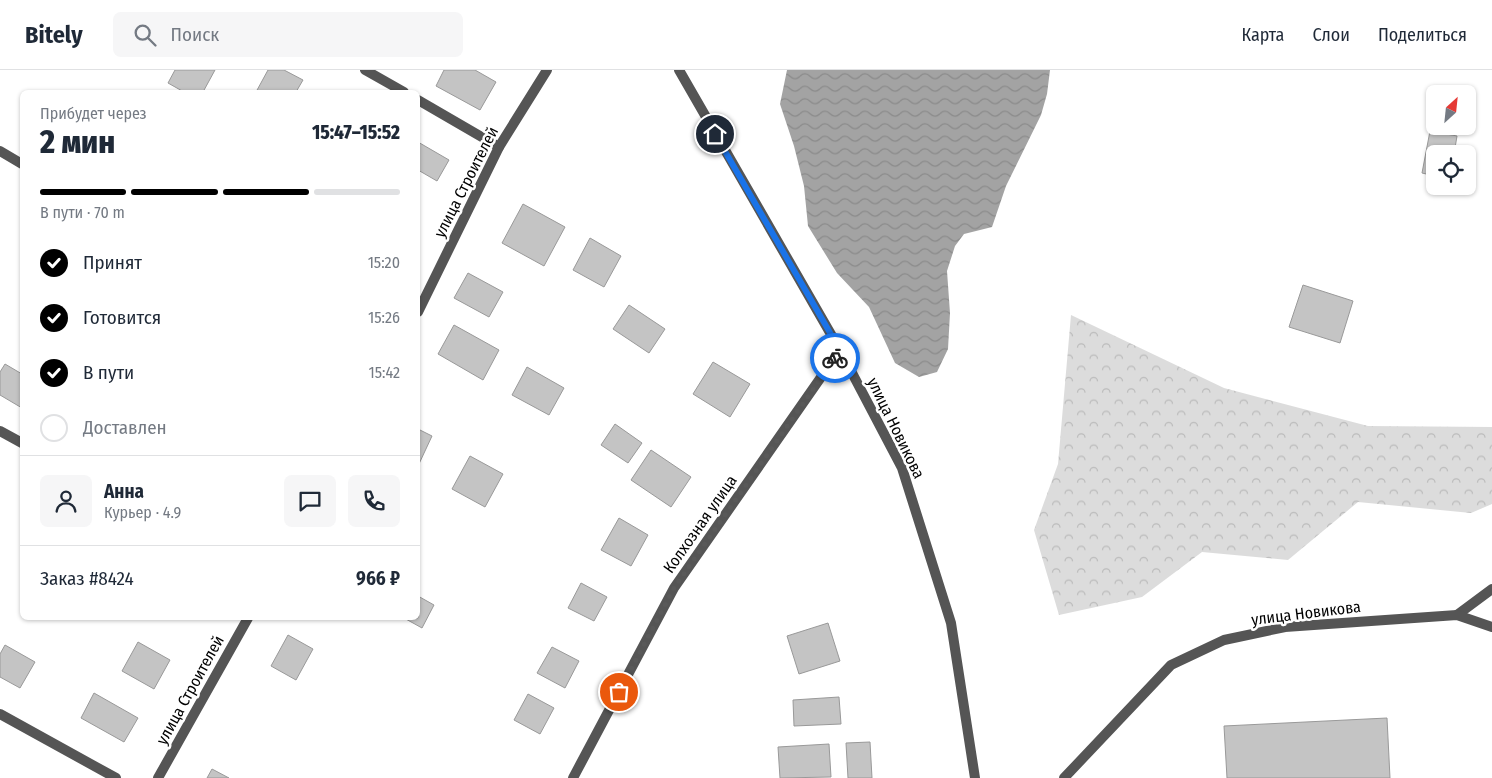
<!DOCTYPE html>
<html lang="ru">
<head>
<meta charset="utf-8">
<style>
  :root { --surface:#fff; --page:#f6f6f7; --text:#1f2937; --muted:#747a83; --line:#e0e1e3; --accent:#000 }
  body { margin:0; font-family:"Fira Sans Condensed",sans-serif; background:var(--page); color:var(--text); height:100vh; display:flex; flex-direction:column; font-size:19px; white-space:nowrap }
  * { box-sizing:border-box; margin:0 }
  p { font-size:16px; color:var(--muted) }
  .icon { flex:none; width:28px; height:28px; fill:none; stroke:currentColor; stroke-width:2; stroke-linecap:round; stroke-linejoin:round }
  .map { position:relative; flex:1; overflow:hidden }
  .side { position:absolute; left:20px; top:20px; width:400px; height:530px; display:flex; flex-direction:column; background:var(--surface); border-radius:8px; box-shadow:0 1px 4px #0004 }
  .side>* { flex:none }
  .needle { width:32px; rotate:27deg }
  .controls { position:absolute; left:1426px; top:15px; display:grid; gap:10px }
  .controls a { display:grid; place-items:center; width:50px; height:50px; border-radius:8px; background:var(--surface); box-shadow:0 1px 4px #0004; font-size:25px }
  .pin { position:absolute; display:grid; place-items:center; width:42px; height:42px; color:#fff; margin:-21px; border:2px solid #fff; border-radius:50%; box-shadow:0 1px 5px #0007 }
  .courier { position:absolute; display:grid; place-items:center; width:50px; height:50px; margin:-25px; border:4px solid #1a73e8; border-radius:50%; background:#fff; color:#222; box-shadow:0 1px 6px #0007 }
  .headline em { font-style:normal; font-weight:800 }
  .headline div { display:flex; flex-direction:column-reverse }
  .headline { display:flex; align-items:center; justify-content:space-between; height:85px; padding:0 20px }
  h1 { font-size:32px; font-weight:800; line-height:38px }
  .bar { display:grid; grid-template-columns:repeat(4,1fr); gap:8px 5px; align-content:center; height:60px; padding:0 20px }
  .bar i { height:6px; border-radius:4px; background:var(--line) }
  .bar .on { background:var(--accent) }
  .bar p { grid-column:span 4 }
  .line { display:flex; align-items:center; gap:12px; padding:0 20px; border-top:1px solid var(--line) }
  .line div { flex:1 }
  .round { display:grid; place-items:center; flex:none; width:52px; height:52px; border-radius:8px; background:var(--page) }
  ol { padding:0 20px; list-style:none }
  li { display:flex; align-items:center; gap:15px; height:55px }
  li p { margin-inline-start:auto }
  li .icon { padding:5px; border-radius:50%; background:var(--accent); color:#fff; stroke-width:4 }
  li:last-child { color:var(--muted) }
  li i { width:28px; height:28px; border:2px solid var(--line); border-radius:50% }
  header { display:flex; align-items:center; gap:30px; box-sizing:border-box; height:70px; padding:0 25px; background:var(--surface); border-bottom:1px solid var(--line) }
  header strong { font-size:24px }
  nav { display:flex; gap:28px; margin-inline-start:auto; font-size:18px }
  .search { width:350px; height:45px; background:var(--page); display:flex; align-items:center; gap:12px; box-sizing:border-box; padding:0 18px; border-radius:8px; color:var(--muted); font-size:19px }
  .map>svg:first-child { display:block }
  .forest { fill:url(#forest-crowns) }
  .water { fill:url(#water-waves) }
  .building { fill:#c4c4c4; stroke:#999 }
  .lines { fill:none; stroke-linecap:round; stroke-linejoin:round }
  .street { stroke:#555; stroke-width:10 }
  .done { stroke:#595959; stroke-width:5; stroke-dasharray:0 9 }
  .route { stroke:#1a73e8; stroke-width:6 }
  .labels { text-anchor:middle; dominant-baseline:central; stroke-width:5; stroke-linejoin:round; paint-order:stroke }
  .street-label { font-size:16px; fill:#000; stroke:#fff }
</style>
</head>
<body>
<header>
<strong>Bitely</strong>
<div class="search"><svg class="icon" aria-label="search" viewBox="0 0 24 24"><circle cx="10" cy="10" r="6"/><path d="M15 15l6 6"/></svg>Поиск</div>
<nav><a>Карта</a><a>Слои</a><a>Поделиться</a></nav>
</header>
<div class="map">
<svg width="1492" height="708" viewBox="0 0 1492 708">
  <defs>
    <pattern id="forest-crowns" width="20" height="18" patternUnits="userSpaceOnUse" patternTransform="scale(1.25)"><rect width="20" height="18" fill="#dcdcdc"/><path d="M2 6a3 3 0 1 1 6 0M12 15a3 3 0 1 1 6 0" fill="none" stroke="#bbb"/></pattern>
    <pattern id="water-waves" width="16" height="10" patternUnits="userSpaceOnUse" patternTransform="scale(1.25)"><rect width="16" height="10" fill="#a3a3a3"/><path d="M0 5q4-4 8 0t8 0" fill="none" stroke="#8b8b8b"/></pattern>
  </defs>
  <rect width="100%" height="100%" fill="#fff"/>
  <polygon class="forest" points="1071,245 1224,318 1368,356 1492,357 1492,434 1471,443 1358,432 1288,490 1202,482 1142,527 1059,545 1034,460 1058,394"/>
  <polygon class="water" points="787,0 1050,0 1047,24 1041,45 1006,116 992,157 964,164 955,176 947,201 950,243 948,279 937,302 919,307 895,293 869,237 837,203 808,156 804,116 794,76 780,34"/>
  <g class="building">
    <polygon points="175,0 215,0 203,22 184,22 168,13"/>
    <polygon points="268,0 284,0 303,10 296,22 256,22"/>
    <polygon points="444,0 475,0 496,12 480,40 436,16"/>
    <polygon points="1430,61 1457,66 1454,84 1435,84 1435,106 1422,103"/>
    <polygon points="418,72 449,90 437,111 418,100"/>
    <polygon points="523,134 565,157 544,196 502,173"/>
    <polygon points="590,168 621,186 604,217 573,200"/>
    <polygon points="468,203 503,222 489,247 454,228"/>
    <polygon points="1303,215 1353,231 1340,273 1289,257"/>
    <polygon points="629,235 665,259 649,283 613,259"/>
    <polygon points="454,255 499,280 483,310 438,284"/>
    <polygon points="713,292 750,314 730,347 693,324"/>
    <polygon points="5,294 22,304 22,338 0,325 0,302"/>
    <polygon points="527,297 564,318 549,345 512,325"/>
    <polygon points="615,354 642,373 628,393 601,375"/>
    <polygon points="418,359 432,366 418,396"/>
    <polygon points="651,380 691,407 671,437 631,410"/>
    <polygon points="470,386 503,404 485,437 452,419"/>
    <polygon points="619,448 648,465 631,496 601,480"/>
    <polygon points="581,513 607,527 594,551 568,538"/>
    <polygon points="418,526 434,535 422,558 404,548 418,548"/>
    <polygon points="828,553 840,591 799,604 787,566"/>
    <polygon points="288,565 313,579 296,610 271,596"/>
    <polygon points="138,572 170,590 154,619 122,601"/>
    <polygon points="5,575 35,592 20,618 0,607 0,584"/>
    <polygon points="552,577 579,591 565,618 537,603"/>
    <polygon points="94,623 138,648 124,672 81,648"/>
    <polygon points="528,624 554,638 540,664 514,650"/>
    <polygon points="839,627 841,654 794,656 793,630"/>
    <polygon points="1387,648 1390,708 1227,708 1224,656"/>
    <polygon points="870,672 872,708 848,708 846,673"/>
    <polygon points="829,674 831,707 780,708 778,677"/>
    <polygon points="212,699 229,708 207,708"/>
  </g>
  <g class="lines">
    <g class="street">
      <polyline points="365,0 404,22"/>
      <polyline points="679,0 840,280 902,398 951,553 975,708"/>
      <polyline points="418,30 499,77"/>
      <polyline points="0,81 22,94"/>
      <polyline points="418,242 499,77 547,0"/>
      <polyline points="0,361 22,373"/>
      <polyline points="1457,545 1492,519"/>
      <polyline points="0,644 116,708"/>
      <polyline points="158,708 248,548"/>
      <polyline points="573,708 674,518 840,280"/>
      <polyline points="1064,708 1171,595 1224,570 1285,557 1457,545 1492,557"/>
    </g>
  </g>
  <g class="lines">
    <polyline class="done" points="619,622 674,518 835,288"/>
    <polyline class="route" points="715,64 840,280 835,288"/>
  </g>
  <g class="labels">
    <g class="street-label">
      <text transform="translate(466 112) rotate(-63)">улица Строителей</text>
      <text transform="translate(896 358) rotate(64)">улица Новикова</text>
      <text transform="translate(700 454) rotate(-55)">Колхозная улица</text>
      <text transform="translate(1306 543) rotate(-7)">улица Новикова</text>
      <text transform="translate(190 620) rotate(-61)">улица Строителей</text>
    </g>
  </g>
</svg>
<div class="controls">
<a><svg class="needle" viewBox="-14 -14 28 28"><path d="M0-13l5 13h-10z" fill="#e53935"/><path d="M0 13l5-13h-10z" fill="#747a83"/></svg></a>
<a><svg class="icon" aria-label="locate" viewBox="0 0 24 24"><circle cx="12" cy="12" r="6"/><path d="M12 2v4M12 18v4M2 12h4M18 12h4"/></svg></a>
</div>
<div class="pin" style="left:619px;top:622px;background:#ea580c"><svg class="icon" aria-label="bag" viewBox="0 0 24 24"><path d="M5 8h14l-1 12H6zM9 8a3 3 0 0 1 6 0"/></svg></div>
<div class="pin" style="left:715px;top:64px;background:#1f2937"><svg class="icon" aria-label="home" viewBox="0 0 24 24"><path d="M3 11l9-7 9 7M6 9v11h12V9"/></svg></div>
<div class="courier" style="left:835px;top:288px"><svg class="icon" aria-label="bike" viewBox="0 0 24 24"><circle cx="6" cy="16" r="4"/><circle cx="18" cy="16" r="4"/><path d="M6 16l4-8h5l3 8M10 8l3 8H6M13 5h3"/></svg></div>
<section class="side">
<div class="headline"><div><h1>2 мин</h1><p>Прибудет через</p></div><em>15:47–15:52</em></div>
<div class="bar"><i class="on"></i><i class="on"></i><i class="on"></i><i></i><p>В пути · 70 m</p></div>
<ol>
<li><svg class="icon" aria-label="check" viewBox="0 0 24 24"><path d="M5 12l5 5 9-10"/></svg>Принят<p>15:20</p></li>
<li><svg class="icon" aria-label="check" viewBox="0 0 24 24"><path d="M5 12l5 5 9-10"/></svg>Готовится<p>15:26</p></li>
<li><svg class="icon" aria-label="check" viewBox="0 0 24 24"><path d="M5 12l5 5 9-10"/></svg>В пути<p>15:42</p></li>
<li><i></i>Доставлен</li>
</ol>
<div class="line" style="height:90px"><a class="round"><svg class="icon" aria-label="person" viewBox="0 0 24 24"><circle cx="12" cy="8" r="4"/><path d="M4 21q1-7 8-7t8 7"/></svg></a><div><b>Анна</b><p>Курьер · 4.9</p></div><a class="round"><svg class="icon" aria-label="chat" viewBox="0 0 24 24"><path d="M4 5h16v11H9l-5 4z"/></svg></a><a class="round"><svg class="icon" aria-label="phone" viewBox="0 0 24 24"><path d="M5 4h4l2 5-3 2q2 4 5 5l2-3 5 2v4C11 20 4 13 5 4z"/></svg></a></div>
<div class="line" style="height:65px"><div>Заказ #8424</div><b>966 ₽</b></div>
</section>
</div>
</body>
</html>
